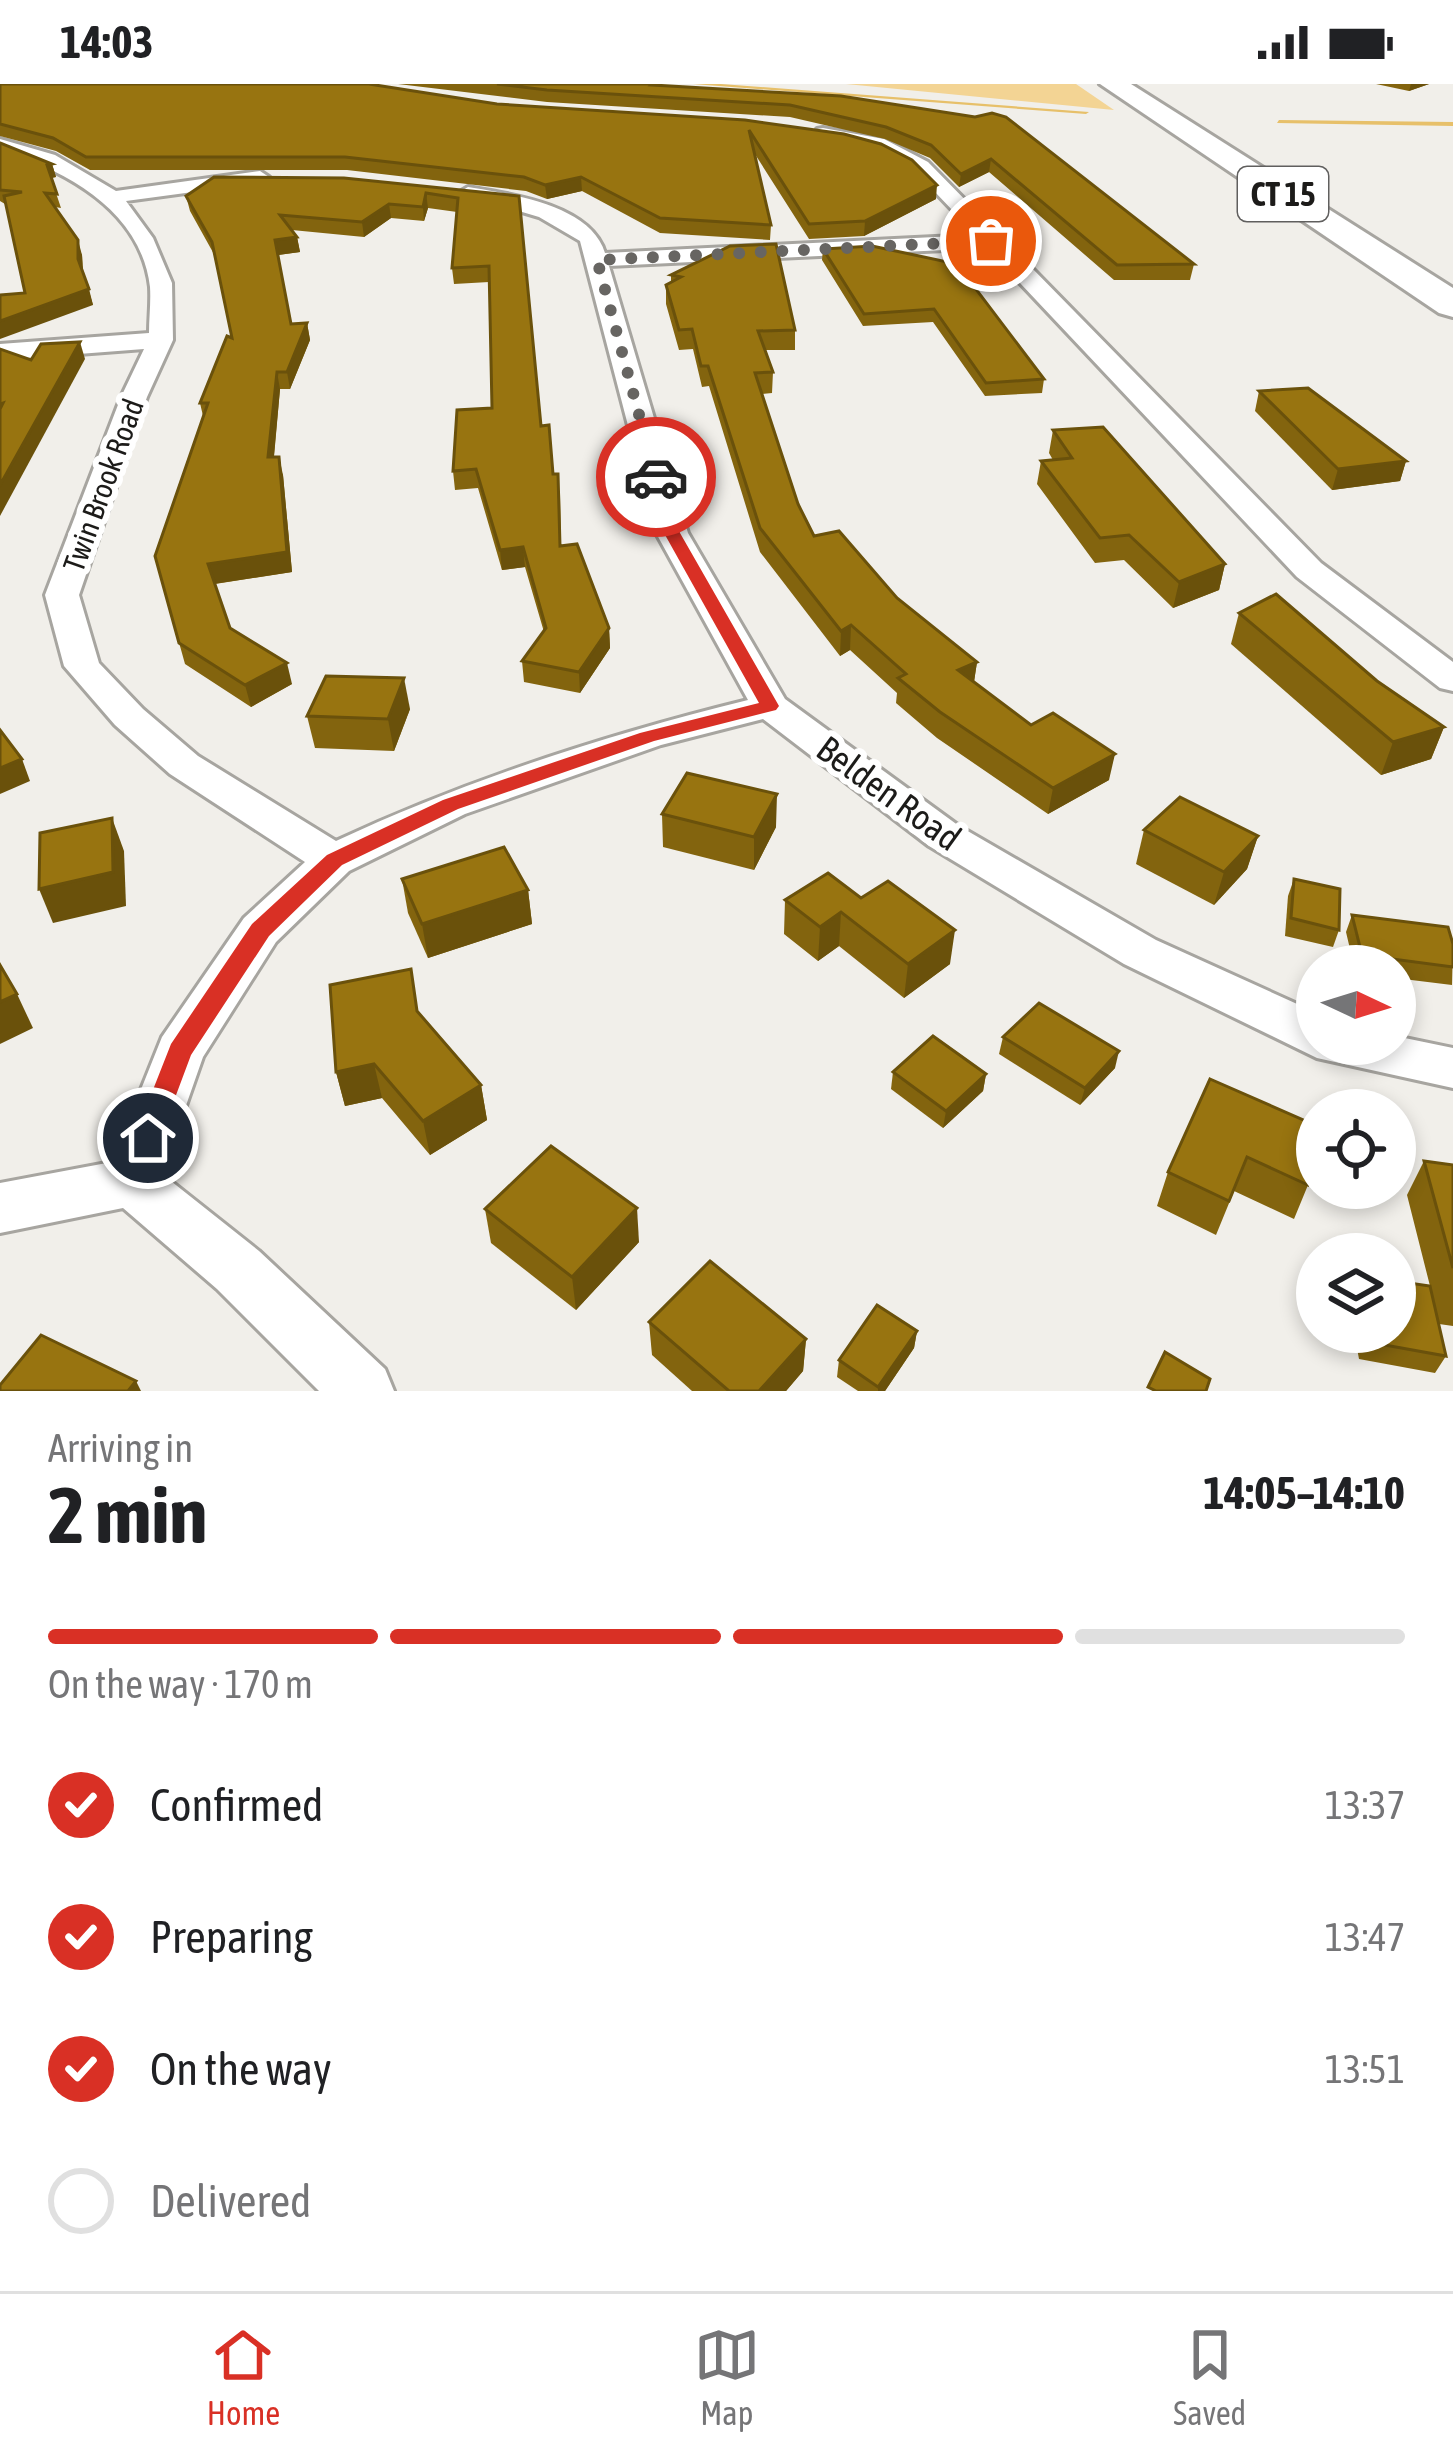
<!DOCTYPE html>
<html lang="en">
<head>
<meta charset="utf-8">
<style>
  :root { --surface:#fff; --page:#f6f6f6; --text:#202124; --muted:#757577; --line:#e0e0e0; --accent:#d93025 }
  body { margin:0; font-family:"Asap Condensed",sans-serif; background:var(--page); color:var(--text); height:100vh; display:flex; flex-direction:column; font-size:45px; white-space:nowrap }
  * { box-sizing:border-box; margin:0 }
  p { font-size:39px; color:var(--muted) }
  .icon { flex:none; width:66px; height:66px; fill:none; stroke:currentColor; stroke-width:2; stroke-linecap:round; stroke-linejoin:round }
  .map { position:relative; height:1307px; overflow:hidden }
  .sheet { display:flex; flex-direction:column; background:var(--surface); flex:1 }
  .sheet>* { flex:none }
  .needle { width:78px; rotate:94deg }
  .fabs { position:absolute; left:1296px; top:861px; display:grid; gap:24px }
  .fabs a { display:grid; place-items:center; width:120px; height:120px; border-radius:50%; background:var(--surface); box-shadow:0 6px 18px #0003; font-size:60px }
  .pin { position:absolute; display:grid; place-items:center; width:102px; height:102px; color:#fff; margin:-51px; border:6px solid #fff; border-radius:50%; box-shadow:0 3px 12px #0007 }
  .courier { position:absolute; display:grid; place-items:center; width:120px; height:120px; margin:-60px; border:9px solid #d93025; border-radius:50%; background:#fff; color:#222; box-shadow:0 3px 15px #0007 }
  .overview em { font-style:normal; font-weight:700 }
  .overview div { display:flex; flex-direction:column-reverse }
  .overview { display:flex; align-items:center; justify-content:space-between; height:204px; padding:0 48px }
  h1 { font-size:78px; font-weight:700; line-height:90px }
  .bar { display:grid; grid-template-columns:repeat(4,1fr); gap:18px 12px; align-content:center; height:144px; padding:0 48px }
  .bar i { height:15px; border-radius:9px; background:var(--line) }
  .bar .selected { background:var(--accent) }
  .bar p { grid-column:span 4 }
  ol { padding:0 48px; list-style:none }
  li { display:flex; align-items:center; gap:36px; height:132px }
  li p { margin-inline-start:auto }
  li .icon { padding:12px; border-radius:50%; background:var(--accent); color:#fff; stroke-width:4 }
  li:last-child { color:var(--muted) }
  li i { width:66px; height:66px; border:6px solid var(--line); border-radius:50% }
  .status { display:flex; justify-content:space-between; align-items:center; height:84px; padding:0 60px; background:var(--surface); direction:ltr }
  .status svg { height:33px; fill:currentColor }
  .dock { display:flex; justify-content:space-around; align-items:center; height:168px; border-top:3px solid var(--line); background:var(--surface); font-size:33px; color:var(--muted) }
  .dock a { display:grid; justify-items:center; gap:6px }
  .dock .selected { color:var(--accent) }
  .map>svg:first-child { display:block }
  .green { fill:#f3d494 }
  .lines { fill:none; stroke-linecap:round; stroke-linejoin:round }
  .stream { fill:#e7c06a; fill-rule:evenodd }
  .street-casing { stroke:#a7a5a0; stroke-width:6 }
  .highway-casing { stroke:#a7a5a0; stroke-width:6 }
  .street { fill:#fff; fill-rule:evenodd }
  .highway { fill:#fff; fill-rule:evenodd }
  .wall { fill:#83640e }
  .shaded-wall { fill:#6a510b }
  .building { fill:#987410; stroke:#6a510b; stroke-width:3 }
  .route { fill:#d93025 }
  .done { stroke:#676562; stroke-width:12; stroke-dasharray:0 21.6 }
  .labels { text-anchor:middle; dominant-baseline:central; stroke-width:12; stroke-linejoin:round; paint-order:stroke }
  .far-street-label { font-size:30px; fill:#1c1b19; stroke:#fff }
  .shield { fill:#fff; stroke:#605f5e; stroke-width:3 }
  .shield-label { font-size:33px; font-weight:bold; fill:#1c1b19 }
  .street-label { font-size:36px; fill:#1c1b19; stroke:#fff }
</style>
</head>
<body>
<div class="status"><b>14:03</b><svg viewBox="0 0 49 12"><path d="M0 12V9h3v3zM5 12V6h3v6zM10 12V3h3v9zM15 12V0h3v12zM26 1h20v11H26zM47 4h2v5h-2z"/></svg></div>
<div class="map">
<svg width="1453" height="1307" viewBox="0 0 1453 1307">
  <rect width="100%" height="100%" fill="#f1efea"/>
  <polygon class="green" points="846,0 1076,0 1114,26"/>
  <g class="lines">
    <g class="stream">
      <polygon points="693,0 721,0 1089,28 1086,30"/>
      <polygon points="1279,36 1453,38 1453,42 1277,39"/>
    </g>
    <defs>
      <path id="street" d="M823,44L884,55L928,78L1321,479L1453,578V607L1440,604L1297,493L987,164L609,182L688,449L785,615L959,742L1156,856L1317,929V960H1395V952L1453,964V1004L1317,974L1124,880L929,762L763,635L661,661L465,730L349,787L276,858L203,973L162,1090L259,1167L385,1285L394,1307H319L217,1205L123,1124L0,1149V1099L112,1078L162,953L244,834L305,778L170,690L115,641L64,582L45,511L121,313L144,265L0,276V260L149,249C149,234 151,218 150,203C141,126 65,86 0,66V55L55,71L116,107L260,87L269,93L260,99L126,117L153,154L172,199L173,256L147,313L79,511L99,579L143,625L198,672L336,757C469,695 606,651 748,616L656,449L580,157L539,133L458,109L468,103C511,110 591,121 605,169L976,151L914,86L873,63L817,53V45Z"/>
      <polygon id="highway" points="1100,0 1131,0 1453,204 1453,233 1439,229"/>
    </defs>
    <use href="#street" class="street-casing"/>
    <use href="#highway" class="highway-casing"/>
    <use href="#street" class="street"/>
    <use href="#highway" class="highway"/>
  </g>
  <g class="wall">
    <polygon points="0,0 497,20 745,36 936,115 864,152 809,155 753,67 771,141 770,156 660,149 582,107 547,115 526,107 347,86 90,86 56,67 0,52"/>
    <polygon points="398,0 659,0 659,2 975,33 1194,180 1190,196 1114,196 989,88 959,103 930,74 885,55 790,33 547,18"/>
    <polygon points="1376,0 1429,0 1409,7"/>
    <polygon points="0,59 52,80 56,93 51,94 61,124 55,123 82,171 83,187 93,221 25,209 5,120 0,117"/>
    <polygon points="214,93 519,112 541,342 553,390 560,409 561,462 609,544 610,564 580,609 524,598 522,577 544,548 525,483 502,486 478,404 455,406 453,387 492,324 489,198 454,200 452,184 457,128 428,124 424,137 391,134 364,153 292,146 297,153 300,168 278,171 291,240 307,239 310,256 290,305 280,305 274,373 283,391 292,488 215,500 230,544 292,600 251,623 185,580 155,472 203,332 200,319 232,254 215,172 190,127 186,112"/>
    <polygon points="730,162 795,246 795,266 765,266 773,288 772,309 761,310 798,420 814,452 897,514 977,578 974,598 1031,641 1109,696 1048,730 937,654 896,619 897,609 850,566 840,572 760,468 709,302 702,303 693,265 679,266 666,220 666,201 671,198 671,191"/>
    <polygon points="872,162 1044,295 1042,309 985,312 933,238 863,242 822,176 823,165"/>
    <polygon points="1259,307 1406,377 1400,397 1332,406 1255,327"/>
    <polygon points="1053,346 1225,480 1219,506 1173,524 1124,476 1095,479 1037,400 1041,377 1053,376 1049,369"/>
    <polygon points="1239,529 1377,597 1444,643 1431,675 1381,691 1231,560"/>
    <polygon points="410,625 394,667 315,664 307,632"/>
    <polygon points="662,730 776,743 754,786 663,763"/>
    <polygon points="1144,746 1258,752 1247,785 1214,821 1136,780"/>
    <polygon points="402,795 528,806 532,840 428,874 408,829"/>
    <polygon points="1294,795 1339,846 1333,863 1285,852 1288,812"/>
    <polygon points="861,814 950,880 904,914 839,862 818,877 784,850 785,816"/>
    <polygon points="1352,831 1453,860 1452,901 1395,894 1395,882 1354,882 1346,848"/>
    <polygon points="420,930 481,1001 487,1036 430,1071 382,1014 345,1022 336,988"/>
    <polygon points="1003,953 1115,984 1080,1021 999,970"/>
    <polygon points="893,988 986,990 983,1007 943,1044 891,1005"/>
    <polygon points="1210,995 1308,1101 1294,1135 1234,1107 1216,1151 1157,1122 1168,1088"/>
    <polygon points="1424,1077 1453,1081 1453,1242 1439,1240 1446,1272 1435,1289 1359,1275 1354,1248 1395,1248 1430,1202 1407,1111"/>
    <polygon points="485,1125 639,1158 576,1226 491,1159"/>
    <polygon points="649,1238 806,1255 803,1287 786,1307 692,1307 652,1271"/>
    <polygon points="917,1247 914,1264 885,1307 858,1307 837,1293 839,1276"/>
  </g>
  <g class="shaded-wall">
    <polygon points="1411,0 1429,0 1409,7"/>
    <polygon points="991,75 989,88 959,103 961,90"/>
    <polygon points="52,80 56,93 51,94 47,81"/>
    <polygon points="581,93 582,107 547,115 545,101"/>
    <polygon points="937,101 936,115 864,152 865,137"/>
    <polygon points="426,109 428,124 424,137 423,123"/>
    <polygon points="389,120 391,134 364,153 362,138"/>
    <polygon points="297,153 300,168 278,171 275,156"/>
    <polygon points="78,156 82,171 83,190 78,175"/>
    <polygon points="89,205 93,221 0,255 0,237"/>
    <polygon points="307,239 310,256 290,305 287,288"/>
    <polygon points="80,258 85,275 0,432 0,401"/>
    <polygon points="277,288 280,305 272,392 268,373"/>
    <polygon points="279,373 283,391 292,488 213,500 208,480"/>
    <polygon points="1406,377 1400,397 1332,406 1338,385"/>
    <polygon points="523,463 525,483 502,486 500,466"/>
    <polygon points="1225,480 1219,506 1173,524 1179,498"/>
    <polygon points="851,541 850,566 840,572 841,547"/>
    <polygon points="609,544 610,564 580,609 579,588"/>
    <polygon points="977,578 973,604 958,586"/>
    <polygon points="287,579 292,600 251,623 245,601"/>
    <polygon points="404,594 410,625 394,667 388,635"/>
    <polygon points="1444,643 1431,675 1381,691 1393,658"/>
    <polygon points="1115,670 1109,696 1048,730 1053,704"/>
    <polygon points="22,675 30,697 0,710 0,684"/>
    <polygon points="777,710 776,743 754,786 754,753"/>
    <polygon points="112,734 124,767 126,822 53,839 39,805"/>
    <polygon points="1258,752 1247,785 1214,821 1224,788"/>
    <polygon points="528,806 532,840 428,874 422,840"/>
    <polygon points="841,828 839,862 818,877 820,843"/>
    <polygon points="955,846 950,880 904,914 908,880"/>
    <polygon points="17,910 33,944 0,960 0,918"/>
    <polygon points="1119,967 1115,984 1080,1021 1085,1004"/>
    <polygon points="374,980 382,1014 345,1022 336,988"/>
    <polygon points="986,990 983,1007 943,1044 946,1027"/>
    <polygon points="481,1001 487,1036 430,1071 423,1037"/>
    <polygon points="637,1124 639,1158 576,1226 572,1193"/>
    <polygon points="917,1247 914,1264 885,1307 878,1307 878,1303"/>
    <polygon points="806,1255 803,1287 786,1307 759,1307"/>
    <polygon points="136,1297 141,1307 128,1307"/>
  </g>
  <g class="building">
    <polygon points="0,0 369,0 497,20 745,36 844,50 881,60 912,76 937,101 865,137 809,140 749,46 771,141 660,134 581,93 545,101 524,93 345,73 86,73 53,54 0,40"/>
    <polygon points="497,0 655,0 653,1 841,12 975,33 992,29 1006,33 1194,180 1117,181 991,75 961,90 931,61 886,43 790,21 547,6"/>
    <polygon points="0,59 52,80 47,81 57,110 45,109 78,156 78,175 89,205 0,237 0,211 25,209 4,112 22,108 0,106"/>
    <polygon points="214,93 344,94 519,112 541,342 549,341 553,390 558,390 560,462 577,460 609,544 579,588 522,577 546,544 523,463 500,466 476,385 453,387 457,326 492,324 489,182 452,184 458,114 426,109 423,123 389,120 362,138 280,131 297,153 275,156 291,240 307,239 287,288 277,288 268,373 279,373 287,468 208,480 230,544 287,579 245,601 179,559 155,472 208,319 200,319 227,252 232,254 212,158 186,112"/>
    <polygon points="776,160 795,246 758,247 773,288 755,289 798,420 814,452 839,447 897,514 977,578 958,586 1031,641 1053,629 1115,670 1053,704 940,628 898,594 906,590 851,541 841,547 760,444 708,282 701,282 692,245 679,246 666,201 681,193 671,191 730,162"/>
    <polygon points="872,162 957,180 1044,295 986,299 934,225 864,230 823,165"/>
    <polygon points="80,258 0,401 0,325 3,319 0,320 0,265 31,276 41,260"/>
    <polygon points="1308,304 1406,377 1338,385 1259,307"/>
    <polygon points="1103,343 1225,480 1179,498 1129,451 1100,454 1041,377 1072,374 1053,346"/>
    <polygon points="1276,510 1377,597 1444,643 1393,658 1239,529"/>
    <polygon points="326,592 404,594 388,635 307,632"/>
    <polygon points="0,646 22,675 0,684"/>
    <polygon points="687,689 777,710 754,753 662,730"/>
    <polygon points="1180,713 1258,752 1224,788 1144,746"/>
    <polygon points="112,734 113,788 39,805 40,749"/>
    <polygon points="504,763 528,806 422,840 402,795"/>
    <polygon points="828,789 861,814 888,797 955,846 908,880 841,828 820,843 785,816"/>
    <polygon points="1294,795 1340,805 1339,846 1291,834"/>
    <polygon points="1352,831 1448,843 1453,860 1453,883 1362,871"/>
    <polygon points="0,881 17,910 0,918"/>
    <polygon points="411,885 417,927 481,1001 423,1037 374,980 336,988 330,901"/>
    <polygon points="1039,919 1119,967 1085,1004 1003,953"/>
    <polygon points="933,952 986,990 946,1027 893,988"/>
    <polygon points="1210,995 1317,1042 1317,1076 1308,1101 1247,1073 1229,1117 1168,1088"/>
    <polygon points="551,1062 637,1124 572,1193 485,1125"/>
    <polygon points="1424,1077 1453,1081 1453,1184"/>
    <polygon points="710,1177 806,1255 759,1307 729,1307 649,1238"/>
    <polygon points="1395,1197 1430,1202 1446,1272 1368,1258 1366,1248 1395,1248"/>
    <polygon points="877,1221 917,1247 878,1303 839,1276"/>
    <polygon points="41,1251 136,1297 128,1307 0,1307 0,1301"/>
    <polygon points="1165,1268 1210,1295 1206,1307 1156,1307 1148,1303"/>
  </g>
  <polygon class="route" points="656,389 664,393 680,449 779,622 776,626 654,657 458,725 342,781 269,852 191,971 157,1062 138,1062 134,1054 171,960 252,840 327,771 443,716 640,649 759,619 664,449 649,393"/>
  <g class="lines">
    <polyline class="done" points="656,393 597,176 991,157"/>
  </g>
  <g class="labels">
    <g class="far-street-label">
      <text transform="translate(103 401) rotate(-70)">Twin Brook Road</text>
    </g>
    <rect class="shield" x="1238" y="83" width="90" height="54" rx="9"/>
    <g class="shield-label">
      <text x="1283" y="110">CT 15</text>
    </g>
    <g class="street-label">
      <text transform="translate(889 709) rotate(36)">Belden Road</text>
    </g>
  </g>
</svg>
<div class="fabs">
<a><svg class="needle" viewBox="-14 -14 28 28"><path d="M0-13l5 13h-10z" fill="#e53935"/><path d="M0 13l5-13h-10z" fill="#757577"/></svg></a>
<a><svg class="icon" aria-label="locate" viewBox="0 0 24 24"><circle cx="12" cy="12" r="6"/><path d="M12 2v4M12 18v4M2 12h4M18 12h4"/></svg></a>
<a><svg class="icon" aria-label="layers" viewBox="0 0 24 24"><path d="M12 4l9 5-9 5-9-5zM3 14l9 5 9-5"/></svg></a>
</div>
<div class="pin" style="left:991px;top:157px;background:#ea580c"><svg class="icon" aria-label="bag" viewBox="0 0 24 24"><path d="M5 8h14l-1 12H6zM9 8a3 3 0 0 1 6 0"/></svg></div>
<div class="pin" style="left:148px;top:1054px;background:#1f2937"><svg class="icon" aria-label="home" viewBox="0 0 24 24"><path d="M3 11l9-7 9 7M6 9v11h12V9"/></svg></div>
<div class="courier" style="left:656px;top:393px"><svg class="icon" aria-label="car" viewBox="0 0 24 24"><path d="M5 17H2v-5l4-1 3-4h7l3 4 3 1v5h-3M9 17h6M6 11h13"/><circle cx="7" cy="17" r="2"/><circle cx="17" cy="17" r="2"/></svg></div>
</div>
<section class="sheet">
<div class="overview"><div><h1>2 min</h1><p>Arriving in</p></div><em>14:05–14:10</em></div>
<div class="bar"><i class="selected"></i><i class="selected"></i><i class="selected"></i><i></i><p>On the way · 170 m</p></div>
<ol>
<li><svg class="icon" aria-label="check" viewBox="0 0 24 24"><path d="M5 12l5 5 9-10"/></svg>Confirmed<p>13:37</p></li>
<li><svg class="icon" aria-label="check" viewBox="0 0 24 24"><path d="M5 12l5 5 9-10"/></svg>Preparing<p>13:47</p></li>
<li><svg class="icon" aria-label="check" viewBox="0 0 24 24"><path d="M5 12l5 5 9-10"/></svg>On the way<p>13:51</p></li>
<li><i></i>Delivered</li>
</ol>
</section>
<nav class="dock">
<a class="selected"><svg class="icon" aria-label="home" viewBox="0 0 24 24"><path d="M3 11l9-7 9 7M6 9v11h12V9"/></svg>Home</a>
<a><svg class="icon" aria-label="map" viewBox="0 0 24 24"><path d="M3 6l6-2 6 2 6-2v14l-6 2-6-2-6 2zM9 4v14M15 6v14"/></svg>Map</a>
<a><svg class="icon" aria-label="saved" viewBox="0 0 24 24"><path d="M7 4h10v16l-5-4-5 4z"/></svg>Saved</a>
</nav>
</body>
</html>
